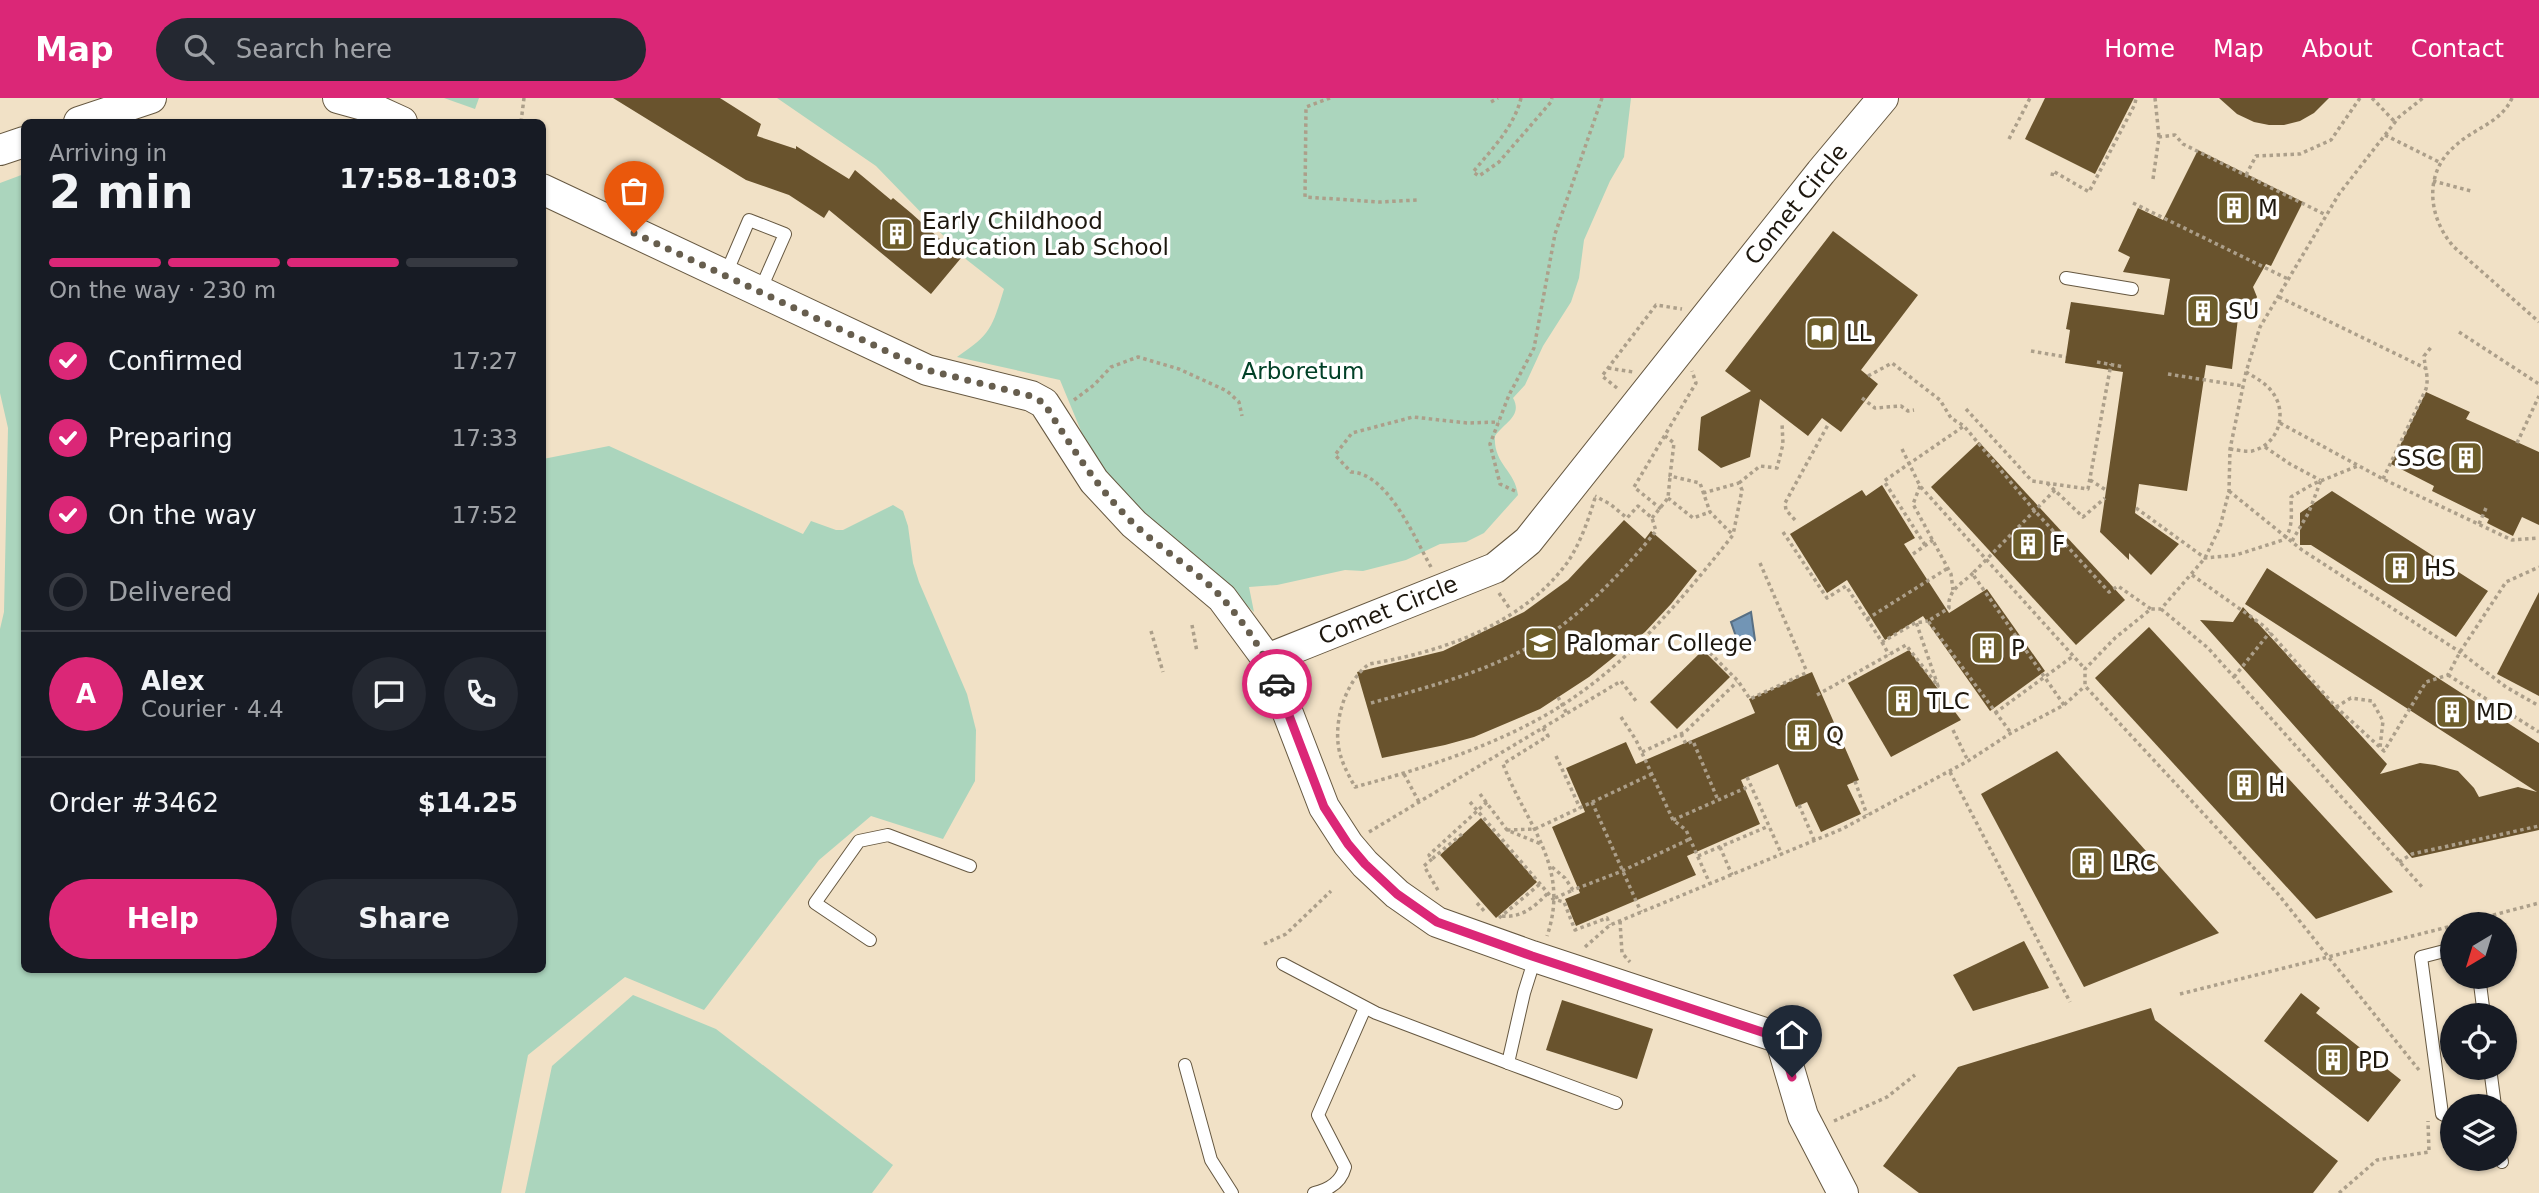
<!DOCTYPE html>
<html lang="en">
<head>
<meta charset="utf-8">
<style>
  :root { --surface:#171b24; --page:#242831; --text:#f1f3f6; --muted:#9ea1a6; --line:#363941; --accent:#db2777 }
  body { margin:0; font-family:"DejaVu Sans",sans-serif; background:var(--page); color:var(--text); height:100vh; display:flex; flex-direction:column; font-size:26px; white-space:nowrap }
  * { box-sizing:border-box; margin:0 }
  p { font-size:23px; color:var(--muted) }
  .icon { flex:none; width:38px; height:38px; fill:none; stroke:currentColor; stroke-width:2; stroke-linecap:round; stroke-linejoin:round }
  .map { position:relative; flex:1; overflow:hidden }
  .sheet { position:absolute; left:21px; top:21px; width:525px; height:854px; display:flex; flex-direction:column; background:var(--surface); border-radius:10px; box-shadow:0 2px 5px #0004 }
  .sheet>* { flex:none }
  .needle { width:46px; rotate:218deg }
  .fabs { position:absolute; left:2440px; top:814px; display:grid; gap:14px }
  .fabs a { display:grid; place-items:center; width:77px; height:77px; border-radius:50%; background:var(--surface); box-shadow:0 2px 5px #0004; font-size:35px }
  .pin { position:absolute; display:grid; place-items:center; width:60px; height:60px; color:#fff; margin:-72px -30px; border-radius:50% 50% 50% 0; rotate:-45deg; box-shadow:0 0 7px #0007 }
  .pin .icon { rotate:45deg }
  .courier { position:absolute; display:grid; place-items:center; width:70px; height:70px; margin:-35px; border:5px solid #db2777; border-radius:50%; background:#fff; color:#222; box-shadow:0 2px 9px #0007 }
  .head em { font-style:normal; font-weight:800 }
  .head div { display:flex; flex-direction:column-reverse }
  .head { display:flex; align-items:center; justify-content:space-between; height:119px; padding:0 28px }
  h1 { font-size:46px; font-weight:800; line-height:52px }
  .bar { display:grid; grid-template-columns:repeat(4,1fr); gap:10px 7px; align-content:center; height:84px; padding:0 28px }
  .bar i { height:9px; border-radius:5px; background:var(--line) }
  .bar .on { background:var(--accent) }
  .bar p { grid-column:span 4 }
  .line { display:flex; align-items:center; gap:18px; padding:0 28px; border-top:2px solid var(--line) }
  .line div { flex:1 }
  .round { display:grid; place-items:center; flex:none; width:74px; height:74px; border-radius:37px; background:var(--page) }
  ol { padding:0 28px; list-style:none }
  li { display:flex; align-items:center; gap:21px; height:77px }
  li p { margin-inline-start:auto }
  li .icon { padding:7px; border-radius:50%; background:var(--accent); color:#fff; stroke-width:4 }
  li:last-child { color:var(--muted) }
  li i { width:38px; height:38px; border:4px solid var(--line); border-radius:50% }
  .primary-button { display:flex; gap:14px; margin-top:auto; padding:14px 28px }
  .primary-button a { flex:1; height:80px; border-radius:42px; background:var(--accent); color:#fff; font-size:28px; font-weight:800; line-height:80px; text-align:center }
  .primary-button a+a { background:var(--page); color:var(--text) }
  header { display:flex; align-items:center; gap:42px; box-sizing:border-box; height:98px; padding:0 35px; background:var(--accent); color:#fff }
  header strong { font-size:33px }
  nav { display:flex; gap:38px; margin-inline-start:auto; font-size:24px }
  .search { width:490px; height:63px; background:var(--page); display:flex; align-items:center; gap:18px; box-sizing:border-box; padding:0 24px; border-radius:38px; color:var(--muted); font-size:26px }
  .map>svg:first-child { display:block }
  .green { fill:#abd5bd }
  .water { fill:#7295b5; stroke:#586f83; stroke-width:2 }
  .building { fill:#69532d }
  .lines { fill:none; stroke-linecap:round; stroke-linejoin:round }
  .service-casing { stroke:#665841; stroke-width:14 }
  .tertiary-casing { stroke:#665841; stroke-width:32 }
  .path { stroke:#ac9f8a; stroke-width:3.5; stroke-dasharray:3.5 3.5; stroke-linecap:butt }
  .service { stroke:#fff; stroke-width:12 }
  .tertiary { stroke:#fff; stroke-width:30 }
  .done { stroke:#675e4e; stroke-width:7; stroke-dasharray:0 12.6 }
  .route { stroke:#db2777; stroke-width:9 }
  .labels { text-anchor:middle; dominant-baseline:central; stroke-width:7; stroke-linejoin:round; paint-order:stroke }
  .street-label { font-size:23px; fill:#1d170e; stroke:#fff }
  .poi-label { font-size:23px; fill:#1d170e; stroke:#fff; text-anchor:start }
  .park-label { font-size:23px; fill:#014027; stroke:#fff }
</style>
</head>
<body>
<header>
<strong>Map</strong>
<div class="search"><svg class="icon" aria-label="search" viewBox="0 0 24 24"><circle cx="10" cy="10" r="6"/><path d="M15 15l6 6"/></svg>Search here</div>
<nav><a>Home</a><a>Map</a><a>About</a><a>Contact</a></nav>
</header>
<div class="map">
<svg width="2539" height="1095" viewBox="0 0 2539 1095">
  <rect width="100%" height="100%" fill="#f1e1c6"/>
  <g class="green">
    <polygon points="444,0 479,0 475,11"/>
    <path d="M777,0H1631L1624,59L1610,83L1584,142L1579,180L1571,204L1543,248L1525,287L1513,300C1523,318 1504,325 1495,338C1493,366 1515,372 1518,397L1484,435L1466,444L1440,446L1406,462L1363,473L1345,472L1277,487L1249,489L1254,514L1202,466L1166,438L1106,377L1086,345L1060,282L957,259C991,236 992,230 1004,191L967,162L876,68Z"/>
    <polygon points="24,76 24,872 542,872 543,361 609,348 803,436 811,423 836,432 843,432 893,407 903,413 908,428 913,465 919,484 967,596 976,632 975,683 943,741 871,718 819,762 704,912 625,879 528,957 501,1095 0,1095 0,531 4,514 8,330 0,295 0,85"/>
    <polygon points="633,897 716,931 893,1067 872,1095 525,1095 552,968"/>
  </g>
  <polygon class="water" points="1751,514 1755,542 1741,553 1731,524"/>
  <g class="building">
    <polygon points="613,0 720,0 761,26 757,38 796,51 796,48 849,81 855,72 891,102 893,100 911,115 961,160 931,196 829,112 824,120 789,97 746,82"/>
    <polygon points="2045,0 2134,0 2095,76 2025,41"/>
    <polygon points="2219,0 2329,0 2314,15 2300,23 2284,27 2269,27 2254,24 2237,16"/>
    <polygon points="2198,52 2303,104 2271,168 2266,166 2253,189 2257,199 2254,206 2243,210 2238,220 2232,271 2206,267 2187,393 2139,386 2135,415 2179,446 2151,477 2129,455 2129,462 2100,434 2123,274 2065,265 2070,232 2066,231 2071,204 2164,217 2170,181 2123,174 2130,159 2118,153 2138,110 2163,122"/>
    <polygon points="1833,133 1918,197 1861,272 1878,286 1841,334 1822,320 1808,338 1760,301 1750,359 1721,370 1698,352 1701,319 1751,293 1725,273"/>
    <polygon points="2426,294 2470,314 2466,321 2539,354 2539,427 2522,419 2513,438 2487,425 2489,421 2432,393 2434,388 2391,366"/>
    <polygon points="1979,344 2125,502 2076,547 1931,389"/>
    <polygon points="1882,387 1915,440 1904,446 1949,515 1987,491 2045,573 1990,613 1923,518 1885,542 1847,482 1827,495 1790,436 1862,392 1866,398"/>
    <polygon points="2332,393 2488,493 2456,539 2311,447 2300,447 2300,415"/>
    <polygon points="1624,422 1645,441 1651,433 1697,473 1671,506 1645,534 1589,579 1540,611 1474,639 1445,647 1382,660 1357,574 1443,553 1524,514 1568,482"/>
    <polygon points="2267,470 2539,645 2539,732 2412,760 2200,522 2233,524 2243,509 2387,666 2380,676 2420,665 2435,667 2458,673 2474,690 2479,699 2518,689 2537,694 2245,506"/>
    <polygon points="2539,494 2539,598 2497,576"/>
    <polygon points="2149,529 2186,569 2393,794 2316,821 2095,580"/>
    <polygon points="1703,552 1730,579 1677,631 1650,604"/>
    <polygon points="1909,552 1961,622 1891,659 1848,585"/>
    <polygon points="1812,574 1859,682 1847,687 1861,716 1821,734 1807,704 1796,709 1778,666 1741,682 1760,726 1687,758 1696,777 1576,828 1565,801 1580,795 1552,729 1585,714 1566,670 1626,644 1636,666 1755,615 1749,601"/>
    <polygon points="2057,653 2219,835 2084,889 1981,696"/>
    <polygon points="1481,720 1537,784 1496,820 1440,757"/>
    <polygon points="2024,843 2049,890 1973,913 1953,877"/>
    <polygon points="2301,895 2320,910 2316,915 2401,982 2368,1024 2264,943"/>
    <polygon points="1562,902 1653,931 1637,981 1546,952"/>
    <polygon points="2151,910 2155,922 2338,1063 2313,1095 1919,1095 1883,1068 1958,969"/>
  </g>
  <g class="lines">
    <defs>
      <g id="service">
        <polyline points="725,178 749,122 785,136 759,195"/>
        <polyline points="2066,180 2132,191"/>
        <polyline points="870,842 815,805 859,743 888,737 970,768"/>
        <polyline points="2452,851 2421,859 2442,1016 2452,1021"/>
        <polyline points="1535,860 1524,895 1508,965 1616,1005"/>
        <polyline points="1283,866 1376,915 1508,965"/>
        <polyline points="2479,878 2484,917"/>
        <polyline points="1185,967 1211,1062 1232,1095"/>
        <polyline points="2490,970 2495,1008"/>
        <polyline points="2501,1060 2502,1064"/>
        <path d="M1314,1095C1328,1092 1341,1085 1345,1069L1318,1017L1365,910"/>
      </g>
      <g id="tertiary">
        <polyline points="338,0 367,8 402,24"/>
        <polyline points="79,24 151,0"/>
        <polyline points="0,52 24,44"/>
        <polyline points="542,91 927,272 1031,298 1044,305 1094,383 1134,426 1222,500 1267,561 1324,709 1348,746 1365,766 1397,796 1437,824 1532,858 1780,940 1803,1018 1843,1095"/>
        <polyline points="1267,561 1495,470 1528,443 1821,74 1883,0"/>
      </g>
    </defs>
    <use href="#service" class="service-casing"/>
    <use href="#tertiary" class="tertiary-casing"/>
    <g class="path">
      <polyline points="1330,0 1306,9 1305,99 1380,104 1417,102"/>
      <path d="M1521,0C1514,29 1492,51 1473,74L1479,78L1499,64L1551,4L1552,0"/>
      <polyline points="2155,0 2159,39"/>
      <polyline points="2372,0 2395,24"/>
      <path d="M2512,0C2501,25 2474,30 2455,48C2423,75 2428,120 2454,149L2539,224"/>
      <polyline points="1491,4 1498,0"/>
      <polyline points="521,24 524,0"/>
      <polyline points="2385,37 2441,65"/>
      <polyline points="2009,41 2030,0"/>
      <polyline points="2246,77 2256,58 2300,56 2331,42 2360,0"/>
      <polyline points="2052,78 2053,73 2089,94 2135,6 2136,0"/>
      <polyline points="2153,81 2159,39 2175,37 2183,46 2326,117"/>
      <polyline points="2433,83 2471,93"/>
      <polyline points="2133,105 2288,181"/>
      <polyline points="2279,199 2425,270"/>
      <polyline points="2459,234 2539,286"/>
      <polyline points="2031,253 2066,259"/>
      <polyline points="2097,264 2124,269"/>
      <polyline points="1608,270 1633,274"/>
      <polyline points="2168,276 2243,288"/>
      <polyline points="1868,278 1892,265 1940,302 1951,320 1964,328 2034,412 2109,494 2118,488 2151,511"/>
      <polyline points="1617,290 1602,278 1656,207 1682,211"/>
      <polyline points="1862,300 1875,310 1901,308 1908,313 1914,312"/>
      <polyline points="1074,302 1094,287 1111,269 1138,259 1179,271 1227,293 1239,304 1242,318"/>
      <polyline points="1966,311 2032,383 2088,391 2111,266"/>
      <polyline points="2280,325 2383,381 2512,442 2539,440"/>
      <polyline points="2517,345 2539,298"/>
      <polyline points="2265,349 2290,366 2320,382"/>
      <polyline points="1902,351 1920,388 2085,571"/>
      <path d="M2230,351C2237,352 2246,354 2252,353C2278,347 2288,316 2273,295C2266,285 2256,280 2246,274"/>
      <path d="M2383,381L2426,291C2429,279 2425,271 2424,258L2432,248"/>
      <polyline points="2090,382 2106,392"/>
      <polyline points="1739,385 1760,368 1777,370 1783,346 1782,325"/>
      <polyline points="2047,385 2083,419 2105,400"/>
      <polyline points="1920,388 1913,406 1951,476 1953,492"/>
      <polyline points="2055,392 1974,474 1974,478 2064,607"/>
      <polyline points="1515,393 1500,386 1490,346 1509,297 1534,250 1555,136 1602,0"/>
      <polyline points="2229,393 2302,452 2460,554 2506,589 2539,608"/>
      <polyline points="1703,395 1739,385 1742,392 1733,437"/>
      <path d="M1595,400C1588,423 1580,446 1567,465C1521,527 1442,554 1369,566C1344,584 1331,630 1341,659C1344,669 1350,680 1355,689C1425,670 1502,646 1564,606C1632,562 1683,500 1733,437L1710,414L1700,385L1670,378L1674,345L1665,338"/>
      <polyline points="1668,400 1693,420 1710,414"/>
      <path d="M2136,410L2205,460L2236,457L2283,442C2294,432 2291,413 2291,399L2313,386L2360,367"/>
      <polyline points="1661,411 1634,389 1696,285 1692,273"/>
      <polyline points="1652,420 1668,400 1670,379"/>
      <polyline points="1795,422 1786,412 1785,405 1829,325"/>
      <polyline points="2479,426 2486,410"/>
      <polyline points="1783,434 1827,500 1846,488 1882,544 1915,525 1928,523"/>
      <polyline points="2292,443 2309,414 2321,382"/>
      <polyline points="1925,447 1884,383 1964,328"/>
      <polyline points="1913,456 1933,442"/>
      <polyline points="1760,465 1807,574"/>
      <path d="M1431,469C1415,441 1388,375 1351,374L1335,357L1352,335L1413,319L1467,325L1499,324"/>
      <path d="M1973,475C1962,486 1947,492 1949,510L1928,523L2011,635"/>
      <polyline points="2192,477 2264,528 2336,609 2384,653 2426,584 2448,577 2460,554 2506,484 2539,469"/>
      <polyline points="1499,495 1510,511"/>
      <polyline points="2161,511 2208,550 2423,790"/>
      <polyline points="1867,521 1948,470"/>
      <polyline points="1192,527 1197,554"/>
      <polyline points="1151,533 1163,574"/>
      <polyline points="1695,540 1738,583 1750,601 1808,574"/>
      <polyline points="1882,544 1889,557"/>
      <polyline points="2448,577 2539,634"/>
      <polyline points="2234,579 2270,534"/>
      <polyline points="1817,597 1906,547 1938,588 1916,524"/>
      <polyline points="1558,599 1567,616"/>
      <path d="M1371,605C1425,590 1479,576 1529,549C1574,525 1624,473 1656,433L1652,420L1638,408L1627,420L1610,406L1595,398"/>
      <polyline points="2336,609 2351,600 2372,603 2383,623 2380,649"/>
      <polyline points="1995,615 2072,559"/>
      <polyline points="1621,619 1636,642 1673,722 1686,732 1710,786"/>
      <path d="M1543,630L1548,638L1503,666C1526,727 1571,768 1547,838"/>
      <polyline points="1953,632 1968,663"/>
      <polyline points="1681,636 1686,646 1693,643 1718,702"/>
      <polyline points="1642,654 1685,634 1737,584"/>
      <polyline points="1556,658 1580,710"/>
      <polyline points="1950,674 2070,904"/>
      <polyline points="1404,676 1419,704"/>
      <polyline points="1747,679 1782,757"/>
      <polyline points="1855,683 1867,717"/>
      <polyline points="1480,696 1507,732 1541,746"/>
      <polyline points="1470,704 1553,801 1564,804 1575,832 1607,820 1610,827"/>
      <polyline points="1592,704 1641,814"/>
      <polyline points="1799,707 1815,744"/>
      <polyline points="1673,722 1750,688"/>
      <polyline points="1507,732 1535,731 1652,676"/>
      <polyline points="1369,734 1621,583 1636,603"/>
      <polyline points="1462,736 1432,761 1429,757 1487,704"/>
      <polyline points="1720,749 1732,777"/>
      <polyline points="1698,758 1769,728"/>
      <polyline points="1432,761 1424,768 1439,794"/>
      <polyline points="2399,764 2412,756 2539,728"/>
      <polyline points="1552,769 1565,780 1573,792 1622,773 1690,741"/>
      <polyline points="1555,800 1573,792"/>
      <polyline points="1477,805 1486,815"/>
      <path d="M1502,818C1522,820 1534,809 1548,795"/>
      <polyline points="1499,820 1540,786"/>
      <polyline points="1620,823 1622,855 1630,864"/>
      <polyline points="2459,826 2539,805"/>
      <polyline points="1264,846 1286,836 1331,793"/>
      <polyline points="1585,849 1610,827 1842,731 1968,663 2011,635 2064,607 2085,588"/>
      <polyline points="2180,896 2452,828"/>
      <polyline points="2419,972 2278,796 2085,588 2085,571 2115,540 2151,511 2161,511 2205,460 2220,429 2229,393 2230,351 2246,274 2260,229 2339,96 2399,19 2423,0"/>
      <polyline points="1834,1023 1887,999 1915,977"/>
      <polyline points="2339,1095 2377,1062 2429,1054 2428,1023"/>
    </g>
    <use href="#service" class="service"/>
    <use href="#tertiary" class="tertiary"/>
  </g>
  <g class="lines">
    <path class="done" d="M634,135L927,272L1031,298L1044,305C1071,348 1097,390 1133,425C1161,452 1197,472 1223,501C1245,526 1265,555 1277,586"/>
    <polyline class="route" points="1277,586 1324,709 1348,746 1365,766 1397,796 1437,824 1532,858 1780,940 1792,979"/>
  </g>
  <defs>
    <symbol id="building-square" viewBox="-11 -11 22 22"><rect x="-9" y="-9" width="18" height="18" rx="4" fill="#6d5d2a" stroke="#fff"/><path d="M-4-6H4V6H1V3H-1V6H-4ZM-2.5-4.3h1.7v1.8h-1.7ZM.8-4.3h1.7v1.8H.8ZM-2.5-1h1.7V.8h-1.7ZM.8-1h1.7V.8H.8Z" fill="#fff"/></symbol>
    <symbol id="library-square" viewBox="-11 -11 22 22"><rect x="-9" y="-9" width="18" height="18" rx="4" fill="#6d5d2a" stroke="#fff"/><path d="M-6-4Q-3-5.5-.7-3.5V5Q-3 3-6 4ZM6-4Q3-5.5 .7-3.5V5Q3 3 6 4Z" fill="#fff"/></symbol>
    <symbol id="university-square" viewBox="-11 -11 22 22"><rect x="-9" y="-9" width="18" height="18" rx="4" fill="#6d5d2a" stroke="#fff"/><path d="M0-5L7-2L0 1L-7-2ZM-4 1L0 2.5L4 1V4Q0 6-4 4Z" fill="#fff"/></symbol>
  </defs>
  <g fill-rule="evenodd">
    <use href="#building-square" x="2215" y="91" width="38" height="38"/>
    <use href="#building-square" x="878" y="117" width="38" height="38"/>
    <use href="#building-square" x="2184" y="194" width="38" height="38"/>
    <use href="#library-square" x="1803" y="216" width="38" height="38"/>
    <use href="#building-square" x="2447" y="341" width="38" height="38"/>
    <use href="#building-square" x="2009" y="427" width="38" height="38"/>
    <use href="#building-square" x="2381" y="451" width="38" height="38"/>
    <use href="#university-square" x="1522" y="526" width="38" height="38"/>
    <use href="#building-square" x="1968" y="531" width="38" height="38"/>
    <use href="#building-square" x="1884" y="584" width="38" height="38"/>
    <use href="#building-square" x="2433" y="595" width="38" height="38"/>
    <use href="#building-square" x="1783" y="618" width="38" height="38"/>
    <use href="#building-square" x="2225" y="668" width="38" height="38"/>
    <use href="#building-square" x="2068" y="746" width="38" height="38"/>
    <use href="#building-square" x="2314" y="943" width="38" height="38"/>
  </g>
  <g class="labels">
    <g class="street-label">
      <text transform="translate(1796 106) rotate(-51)">Comet Circle</text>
      <text transform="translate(1388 512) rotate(-22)">Comet Circle</text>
    </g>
    <g class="poi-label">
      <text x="2258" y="110">M</text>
      <text x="922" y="123">Early Childhood<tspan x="922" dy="26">Education Lab School</tspan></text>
      <text x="2228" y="213">SU</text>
      <text x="1846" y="235">LL</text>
      <text x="2442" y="360" text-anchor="end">SSC</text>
      <text x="2052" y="446">F</text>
      <text x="2424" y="470">HS</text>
      <text x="1566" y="545">Palomar College</text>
      <text x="2011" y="550">P</text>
      <text x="1927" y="603">TLC</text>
      <text x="2476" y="614">MD</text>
      <text x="1826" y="637">Q</text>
      <text x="2268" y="687">H</text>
      <text x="2112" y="765">LRC</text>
      <text x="2358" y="962">PD</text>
    </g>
    <g class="park-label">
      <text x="1303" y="273">Arboretum</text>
    </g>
  </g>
</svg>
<div class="fabs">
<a><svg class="needle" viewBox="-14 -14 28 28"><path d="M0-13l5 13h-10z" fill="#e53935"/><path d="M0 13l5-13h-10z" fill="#9ea1a6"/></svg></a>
<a><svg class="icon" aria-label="locate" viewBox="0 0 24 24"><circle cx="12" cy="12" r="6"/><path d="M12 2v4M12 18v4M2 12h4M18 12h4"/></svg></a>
<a><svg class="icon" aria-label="layers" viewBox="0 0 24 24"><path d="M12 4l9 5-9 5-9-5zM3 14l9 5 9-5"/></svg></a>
</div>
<div class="pin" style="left:634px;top:135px;background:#ea580c"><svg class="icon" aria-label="bag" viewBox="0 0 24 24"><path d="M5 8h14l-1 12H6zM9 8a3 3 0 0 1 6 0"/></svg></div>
<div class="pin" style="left:1792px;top:979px;background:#1f2937"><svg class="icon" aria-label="home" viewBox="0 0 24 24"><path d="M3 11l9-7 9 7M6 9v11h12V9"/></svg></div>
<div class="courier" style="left:1277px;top:586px"><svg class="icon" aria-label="car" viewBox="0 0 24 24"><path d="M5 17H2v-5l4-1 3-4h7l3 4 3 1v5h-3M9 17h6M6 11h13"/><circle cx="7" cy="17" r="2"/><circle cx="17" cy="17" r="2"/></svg></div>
<section class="sheet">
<div class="head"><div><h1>2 min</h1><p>Arriving in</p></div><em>17:58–18:03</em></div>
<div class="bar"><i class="on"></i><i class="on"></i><i class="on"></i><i></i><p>On the way · 230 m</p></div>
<ol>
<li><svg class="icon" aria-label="check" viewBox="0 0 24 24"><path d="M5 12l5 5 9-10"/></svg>Confirmed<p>17:27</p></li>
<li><svg class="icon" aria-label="check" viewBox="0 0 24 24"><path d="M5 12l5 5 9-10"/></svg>Preparing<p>17:33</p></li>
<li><svg class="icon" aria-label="check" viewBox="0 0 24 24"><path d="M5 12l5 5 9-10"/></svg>On the way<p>17:52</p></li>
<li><i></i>Delivered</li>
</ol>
<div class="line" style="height:126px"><b class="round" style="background:var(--accent);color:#fff">A</b><div><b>Alex</b><p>Courier · 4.4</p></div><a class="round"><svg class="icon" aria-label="chat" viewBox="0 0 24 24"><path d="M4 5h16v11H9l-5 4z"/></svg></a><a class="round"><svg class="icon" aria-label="phone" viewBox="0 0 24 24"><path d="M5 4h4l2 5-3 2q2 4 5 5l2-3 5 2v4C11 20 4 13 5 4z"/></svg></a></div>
<div class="line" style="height:91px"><div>Order #3462</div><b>$14.25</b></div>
<div class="primary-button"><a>Help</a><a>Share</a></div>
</section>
</div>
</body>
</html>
